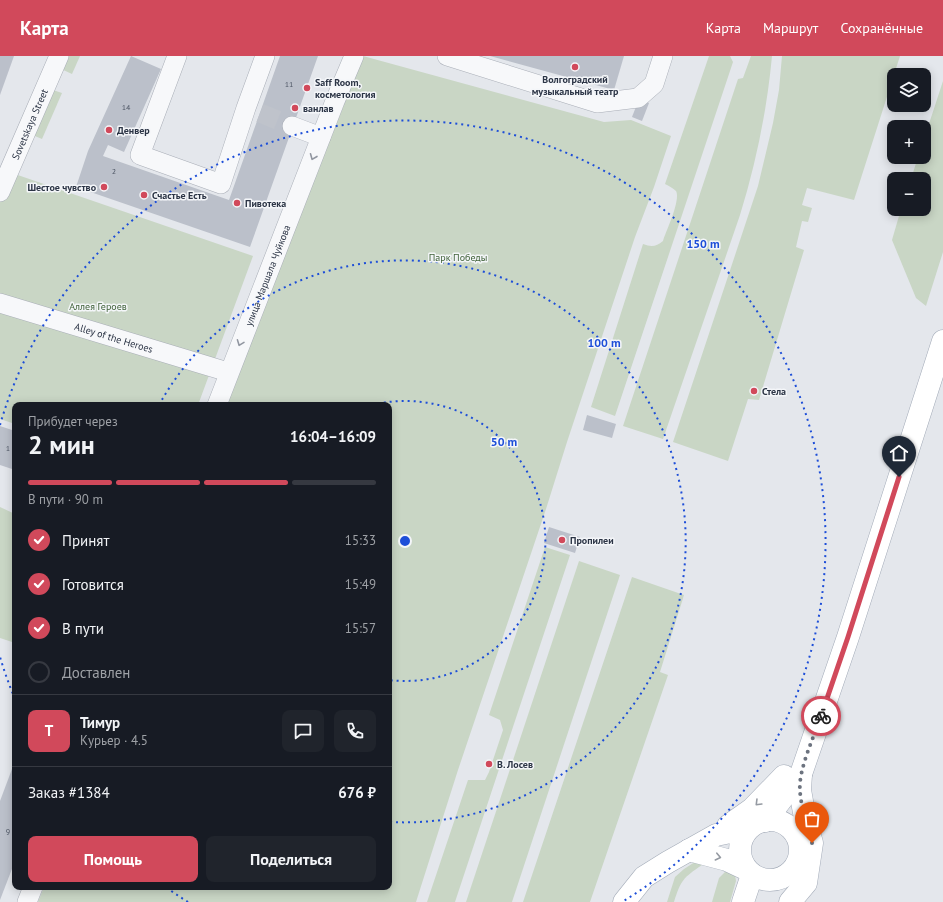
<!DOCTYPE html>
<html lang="ru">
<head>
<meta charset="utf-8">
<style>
  :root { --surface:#171b24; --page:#20242c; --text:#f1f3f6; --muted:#9ea1a6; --line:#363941; --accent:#d1495b }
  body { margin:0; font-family:"PT Sans",sans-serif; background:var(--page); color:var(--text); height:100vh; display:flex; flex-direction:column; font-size:15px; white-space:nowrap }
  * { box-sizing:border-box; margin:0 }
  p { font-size:13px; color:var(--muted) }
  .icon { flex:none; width:22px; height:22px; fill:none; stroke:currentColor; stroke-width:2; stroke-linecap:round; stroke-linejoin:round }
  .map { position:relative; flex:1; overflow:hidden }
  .details { position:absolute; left:12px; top:346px; width:380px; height:488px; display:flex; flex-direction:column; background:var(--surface); border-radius:8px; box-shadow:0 2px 10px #0003 }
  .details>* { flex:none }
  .buttons { position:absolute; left:887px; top:12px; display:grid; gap:8px }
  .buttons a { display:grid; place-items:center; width:44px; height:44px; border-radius:8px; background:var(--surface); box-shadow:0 2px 10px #0003; font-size:20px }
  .pin { position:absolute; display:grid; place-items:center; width:34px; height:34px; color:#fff; margin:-41px -17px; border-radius:50% 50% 50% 0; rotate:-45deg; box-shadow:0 0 4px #0007 }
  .pin .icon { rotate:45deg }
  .courier { position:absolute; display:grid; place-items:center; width:40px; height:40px; margin:-20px; border:3px solid #d1495b; border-radius:50%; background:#fff; color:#222; box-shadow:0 1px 5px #0007 }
  .head em { font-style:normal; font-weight:700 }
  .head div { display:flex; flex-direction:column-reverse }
  .head { display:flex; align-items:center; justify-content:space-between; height:68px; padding:0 16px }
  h1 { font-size:26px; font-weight:700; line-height:30px }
  .bar { display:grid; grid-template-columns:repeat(4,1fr); gap:6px 4px; align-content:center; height:48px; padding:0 16px }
  .bar i { height:5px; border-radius:3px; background:var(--line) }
  .bar .current { background:var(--accent) }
  .bar p { grid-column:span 4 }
  .line { display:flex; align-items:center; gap:10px; padding:0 16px; border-top:1px solid var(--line) }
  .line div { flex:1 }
  .round { display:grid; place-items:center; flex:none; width:42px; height:42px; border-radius:8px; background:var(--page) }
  ol { padding:0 16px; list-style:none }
  li { display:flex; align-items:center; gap:12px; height:44px }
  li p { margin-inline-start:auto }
  li .icon { padding:4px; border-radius:50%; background:var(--accent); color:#fff; stroke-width:4 }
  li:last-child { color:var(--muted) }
  li i { width:22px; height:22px; border:2px solid var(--line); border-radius:50% }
  .button { display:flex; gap:8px; margin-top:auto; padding:8px 16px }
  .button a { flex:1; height:46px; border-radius:8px; background:var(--accent); color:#fff; font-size:16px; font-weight:700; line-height:46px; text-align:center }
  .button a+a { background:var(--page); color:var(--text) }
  header { display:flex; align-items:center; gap:24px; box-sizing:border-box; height:56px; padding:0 20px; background:var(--accent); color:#fff }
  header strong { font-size:19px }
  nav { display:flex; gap:22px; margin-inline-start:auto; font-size:14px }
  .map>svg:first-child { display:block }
  .green { fill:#c9d6c5 }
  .building { fill:#bbc0ca }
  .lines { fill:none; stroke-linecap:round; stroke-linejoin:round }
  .minor-tunnel { stroke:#bfc3cb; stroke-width:19; stroke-dasharray:19 10; stroke-linecap:butt }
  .minor-casing { stroke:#a9aeb7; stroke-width:20 }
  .major-casing { stroke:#a3abb8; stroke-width:23 }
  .minor { stroke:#f7f8fa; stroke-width:19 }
  .major { stroke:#fff; stroke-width:22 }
  .oneway { stroke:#9196a0 }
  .oneway2 { stroke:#959aa2 }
  .done { stroke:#6c737f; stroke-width:4; stroke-dasharray:0 7.2 }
  .route { stroke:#d1495b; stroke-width:5 }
  .ring { fill:none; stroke:#1d4ed8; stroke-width:2; stroke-dasharray:2 4 }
  .poi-dot { fill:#d1495b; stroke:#f4f6f9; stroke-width:1.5 }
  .labels { text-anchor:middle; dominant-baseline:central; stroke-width:3; stroke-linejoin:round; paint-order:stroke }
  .number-label { font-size:8px; fill:#4f5766 }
  .poi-label { font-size:10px; font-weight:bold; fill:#2b3445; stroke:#f4f6f9; text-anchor:start }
  .street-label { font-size:10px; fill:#2b3445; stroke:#f4f6f9 }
  .park-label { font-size:10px; fill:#3f6138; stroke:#f4f6f9 }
  .centre { fill:#1d4ed8; stroke:#f4f6f9; stroke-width:2 }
  .ring-label { font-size:12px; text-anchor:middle; font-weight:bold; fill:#1d4ed8; stroke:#f4f6f9; stroke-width:3; stroke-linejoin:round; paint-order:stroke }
</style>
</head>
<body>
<header>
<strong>Карта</strong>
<nav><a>Карта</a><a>Маршрут</a><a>Сохранённые</a></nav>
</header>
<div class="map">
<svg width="943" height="846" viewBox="0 0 943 846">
  <rect width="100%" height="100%" fill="#e4e7ec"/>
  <g class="green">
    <polygon points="65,0 80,0 72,18 59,12"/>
    <polygon points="363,0 604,66 631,64 671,80 654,131 635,181 567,386 546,453 458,714 416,846 38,846 44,831 389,831 389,349 226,349"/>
    <path d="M709,0H730L733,6L615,360L591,351L643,188C651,191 656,191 663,185C666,175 681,144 676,135C673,132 669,130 665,128Z"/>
    <path d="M751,0H772C767,54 756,107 740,159L663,383L623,370L738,23L743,22Z"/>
    <polygon points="782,0 900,0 854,144 807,132 802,149 812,152 808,166 802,165 796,191 804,194 759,344 748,343 728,405 673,386 758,130 773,67 779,34"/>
    <polygon points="943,25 943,196 926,250 916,242 892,184 901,153 924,153 924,123 911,123 918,101 924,101 924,83"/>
    <polygon points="50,33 62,37 42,83 30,78"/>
    <polygon points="9,116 253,200 198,349 15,349 15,368 0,363 0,118"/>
    <polygon points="0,451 15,458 15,587 0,582"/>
    <polygon points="545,491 570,499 455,846 427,846 468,724 485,724 489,716 503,674 500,664 489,659"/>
    <polygon points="579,505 620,519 512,846 466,846"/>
    <polygon points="632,521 684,539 660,616 668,619 590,846 523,846"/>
    <path d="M698,804L702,809C683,822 681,824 674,846H667L675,821L684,813Z"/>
    <polygon points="725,816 729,816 735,819 736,825 730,846 712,846 719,822"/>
  </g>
  <g class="building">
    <polygon points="0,0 14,0 0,39"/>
    <polygon points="131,0 161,13 124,96 108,89 103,100 229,144 280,0 318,0 250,191 76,131 88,95"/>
    <polygon points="490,0 624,0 614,34"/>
    <polygon points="639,43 649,47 642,65 632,61"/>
    <polygon points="587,359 616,368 612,382 583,374"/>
    <polygon points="0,370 15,375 15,414 0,409"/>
    <polygon points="549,471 580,481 575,497 544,487"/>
    <polygon points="15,705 15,805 0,844 0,745"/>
  </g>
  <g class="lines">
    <polyline class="minor-tunnel" points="260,57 292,70"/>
    <defs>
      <g id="minor">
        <polyline points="177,0 140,99 221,128 246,52 265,0"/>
        <polyline points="447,0 597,47 638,42 654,28 663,0"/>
        <polyline points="292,70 321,81"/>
        <path id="s1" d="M0,136L59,0"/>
        <path id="s2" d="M0,247L228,316"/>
        <path id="s3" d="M217,349L335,45L354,0"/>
        <polyline points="27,846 33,831"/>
      </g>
      <g id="major">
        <circle cx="770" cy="794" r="30"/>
        <polyline points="765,765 801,718 848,581 943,285"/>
        <polyline points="728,770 752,753 784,720"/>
        <polyline points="689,794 727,804 746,813"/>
        <polyline points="624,846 644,821 668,806 716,779 749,772"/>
        <polyline points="743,846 752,819"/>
        <polyline points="790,846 806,827 812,787 805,762 800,734 801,718"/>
      </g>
    </defs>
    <use href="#minor" class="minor-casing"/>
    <use href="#major" class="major-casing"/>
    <use href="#minor" class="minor"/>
    <use href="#major" class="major"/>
  </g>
  <defs><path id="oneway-chevron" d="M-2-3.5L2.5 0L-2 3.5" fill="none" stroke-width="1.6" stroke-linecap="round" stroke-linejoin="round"/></defs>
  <g class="oneway">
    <use href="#oneway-chevron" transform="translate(313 101) rotate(112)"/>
    <use href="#oneway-chevron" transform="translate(240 287) rotate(111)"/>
  </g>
  <g class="oneway2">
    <use href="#oneway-chevron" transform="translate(758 747) rotate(135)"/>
    <use href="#oneway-chevron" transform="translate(718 801) rotate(13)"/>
  </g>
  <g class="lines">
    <path class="done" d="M812,787C808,770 801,752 800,735C798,714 814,681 821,660"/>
    <polyline class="route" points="821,660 848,581 899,421"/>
  </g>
  <g class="ring">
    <path d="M372 349A140 140 0 1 1 389 624"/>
    <path d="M159 349A281 281 0 1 1 390 766"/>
    <path d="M188 846A421 421 0 0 1 167 832M15 643A421 421 0 0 1 0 601M0 369A421 421 0 1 1 622 846"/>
  </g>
  <g class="poi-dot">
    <circle cx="575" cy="11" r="4"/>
    <circle cx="307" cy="32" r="4"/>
    <circle cx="295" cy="52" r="4"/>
    <circle cx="109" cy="74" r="4"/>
    <circle cx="104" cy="131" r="4"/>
    <circle cx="144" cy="139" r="4"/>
    <circle cx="237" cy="147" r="4"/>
    <circle cx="754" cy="335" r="4"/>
    <circle cx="562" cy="484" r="4"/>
    <circle cx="489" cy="708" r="4"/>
  </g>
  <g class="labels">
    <g class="number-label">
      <text x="289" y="28">11</text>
      <text x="126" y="51">14</text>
      <text x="114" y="115">2</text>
      <text x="8" y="392">1</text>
      <text x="8" y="775">9</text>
    </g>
    <g class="poi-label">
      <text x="575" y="23" text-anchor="middle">Волгоградский<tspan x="575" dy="12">музыкальный театр</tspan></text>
      <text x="315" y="26">Saff Room,<tspan x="315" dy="12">косметология</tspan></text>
      <text x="303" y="52">ванлав</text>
      <text x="117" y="74">Денвер</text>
      <text x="96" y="131" text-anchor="end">Шестое чувство</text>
      <text x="152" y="139">Счастье Есть</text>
      <text x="245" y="147">Пивотека</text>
      <text x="762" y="335">Стела</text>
      <text x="570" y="484">Пропилеи</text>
      <text x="497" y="708">В. Лосев</text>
    </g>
    <g class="street-label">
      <text stroke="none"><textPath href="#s1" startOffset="74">Sovetskaya Street</textPath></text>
      <text stroke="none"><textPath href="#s3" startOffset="139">улица Маршала Чуйкова</textPath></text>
      <text stroke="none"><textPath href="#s2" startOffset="119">Alley of the Heroes</textPath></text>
    </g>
    <g class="park-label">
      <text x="458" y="201">Парк Победы</text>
      <text x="98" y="250">Аллея Героев</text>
    </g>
  </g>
  <circle cx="405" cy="485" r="6" class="centre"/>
  <g class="ring-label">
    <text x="703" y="192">150 m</text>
    <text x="604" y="291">100 m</text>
    <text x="504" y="390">50 m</text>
  </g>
</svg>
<div class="buttons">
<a><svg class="icon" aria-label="layers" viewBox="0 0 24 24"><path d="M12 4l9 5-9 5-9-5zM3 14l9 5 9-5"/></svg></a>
<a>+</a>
<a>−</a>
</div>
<div class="pin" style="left:812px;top:787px;background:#ea580c"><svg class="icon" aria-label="bag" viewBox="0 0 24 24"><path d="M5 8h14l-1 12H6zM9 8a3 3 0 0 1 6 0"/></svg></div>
<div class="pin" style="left:899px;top:421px;background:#1f2937"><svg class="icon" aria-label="home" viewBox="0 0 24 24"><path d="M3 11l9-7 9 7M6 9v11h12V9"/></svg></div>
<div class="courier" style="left:821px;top:660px"><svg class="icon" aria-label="bike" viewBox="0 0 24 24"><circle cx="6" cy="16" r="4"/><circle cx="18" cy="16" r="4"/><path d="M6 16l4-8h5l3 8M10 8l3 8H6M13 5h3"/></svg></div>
<section class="details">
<div class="head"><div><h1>2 мин</h1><p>Прибудет через</p></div><em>16:04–16:09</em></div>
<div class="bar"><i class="current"></i><i class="current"></i><i class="current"></i><i></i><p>В пути · 90 m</p></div>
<ol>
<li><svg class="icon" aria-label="check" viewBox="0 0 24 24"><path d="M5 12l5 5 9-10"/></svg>Принят<p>15:33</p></li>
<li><svg class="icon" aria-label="check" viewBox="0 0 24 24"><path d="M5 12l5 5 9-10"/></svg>Готовится<p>15:49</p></li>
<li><svg class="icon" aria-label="check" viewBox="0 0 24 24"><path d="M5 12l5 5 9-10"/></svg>В пути<p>15:57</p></li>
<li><i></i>Доставлен</li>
</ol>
<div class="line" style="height:72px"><b class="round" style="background:var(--accent);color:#fff">Т</b><div><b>Тимур</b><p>Курьер · 4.5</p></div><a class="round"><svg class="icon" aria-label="chat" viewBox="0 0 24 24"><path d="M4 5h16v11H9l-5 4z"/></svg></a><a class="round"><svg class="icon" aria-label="phone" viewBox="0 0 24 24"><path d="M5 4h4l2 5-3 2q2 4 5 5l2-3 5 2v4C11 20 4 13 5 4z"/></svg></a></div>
<div class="line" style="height:52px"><div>Заказ #1384</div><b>676 ₽</b></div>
<div class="button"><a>Помощь</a><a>Поделиться</a></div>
</section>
</div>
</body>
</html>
